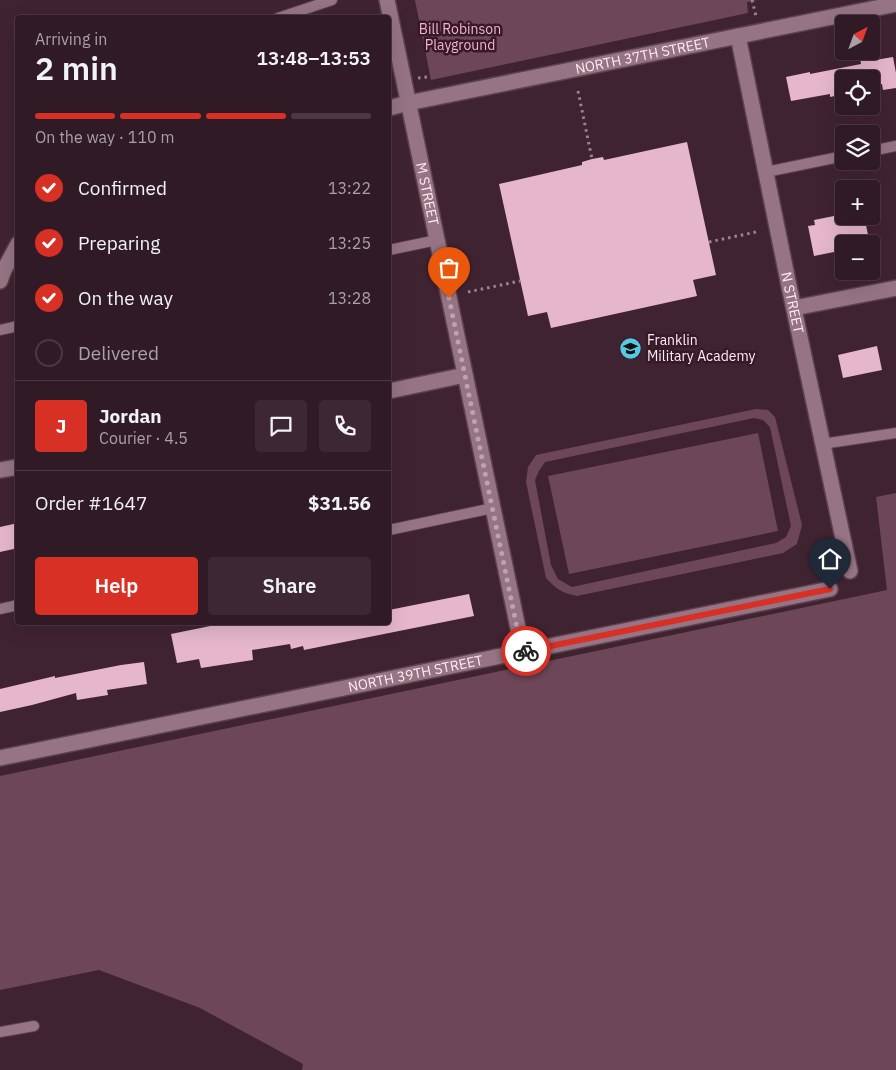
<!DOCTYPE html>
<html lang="en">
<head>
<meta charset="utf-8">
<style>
  :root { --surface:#301a25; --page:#3c2732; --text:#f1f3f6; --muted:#a8a1a7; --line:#4b3842; --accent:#d93025 }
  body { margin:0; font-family:"IBM Plex Sans",sans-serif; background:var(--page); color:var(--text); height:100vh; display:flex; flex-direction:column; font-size:19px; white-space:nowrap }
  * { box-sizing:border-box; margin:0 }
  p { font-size:16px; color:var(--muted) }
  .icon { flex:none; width:28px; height:28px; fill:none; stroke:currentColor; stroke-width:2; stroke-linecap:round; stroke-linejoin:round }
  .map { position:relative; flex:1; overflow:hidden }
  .panel { position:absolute; left:15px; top:15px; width:376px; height:610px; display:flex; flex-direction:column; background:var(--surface); border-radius:5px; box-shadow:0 5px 20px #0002,0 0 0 1px var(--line) }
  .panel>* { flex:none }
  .needle { width:32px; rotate:41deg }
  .tools { position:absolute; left:835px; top:15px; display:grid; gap:10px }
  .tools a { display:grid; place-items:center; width:45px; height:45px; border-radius:5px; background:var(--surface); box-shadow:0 5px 20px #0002,0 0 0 1px var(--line); font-size:25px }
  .pin { position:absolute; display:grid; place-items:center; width:42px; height:42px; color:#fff; margin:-51px -21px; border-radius:50% 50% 50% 0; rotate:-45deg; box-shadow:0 0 5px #0007 }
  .pin .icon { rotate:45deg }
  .courier { position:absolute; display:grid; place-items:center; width:50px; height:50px; margin:-25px; border:4px solid #d93025; border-radius:50%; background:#fff; color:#222; box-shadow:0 1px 6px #0007 }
  .head em { font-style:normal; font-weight:600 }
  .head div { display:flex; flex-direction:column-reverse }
  .head { display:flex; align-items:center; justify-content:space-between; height:85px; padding:0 20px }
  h1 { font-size:32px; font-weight:600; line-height:38px }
  .bar { display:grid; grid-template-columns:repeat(4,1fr); gap:8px 5px; align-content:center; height:60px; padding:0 20px }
  .bar i { height:6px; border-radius:4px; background:var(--line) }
  .bar .current { background:var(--accent) }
  .bar p { grid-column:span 4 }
  .line { display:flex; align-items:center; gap:12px; padding:0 20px; border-top:1px solid var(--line) }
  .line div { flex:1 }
  .round { display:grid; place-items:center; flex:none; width:52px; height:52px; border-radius:5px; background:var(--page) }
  ol { padding:0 20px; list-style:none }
  li { display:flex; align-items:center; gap:15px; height:55px }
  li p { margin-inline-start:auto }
  li .icon { padding:5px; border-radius:50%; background:var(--accent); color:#fff; stroke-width:4 }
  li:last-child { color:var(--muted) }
  li i { width:28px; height:28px; border:2px solid var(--line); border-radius:50% }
  .cta { display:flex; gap:10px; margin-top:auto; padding:10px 20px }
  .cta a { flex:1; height:58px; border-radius:5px; background:var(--accent); color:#fff; font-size:20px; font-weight:600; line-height:58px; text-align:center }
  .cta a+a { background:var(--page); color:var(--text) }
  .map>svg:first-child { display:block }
  .green { fill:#6d4658; fill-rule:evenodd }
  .building { fill:#e6b7cc }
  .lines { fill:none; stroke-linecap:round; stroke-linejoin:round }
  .lane-casing { stroke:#5a414d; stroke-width:12 }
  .street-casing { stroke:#5a414d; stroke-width:18 }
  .path { stroke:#9c848f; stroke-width:3; stroke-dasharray:2.5 4; stroke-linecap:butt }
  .lane { stroke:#967483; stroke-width:10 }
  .street { stroke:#967483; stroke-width:15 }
  .done { stroke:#bca4ae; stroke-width:5; stroke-dasharray:0 9 }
  .route { stroke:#d93025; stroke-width:6 }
  .labels { text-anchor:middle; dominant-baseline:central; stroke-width:5; stroke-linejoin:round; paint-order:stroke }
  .park-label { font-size:14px; fill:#f6b0d0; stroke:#361a27 }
  .street-label { font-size:14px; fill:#feeaf2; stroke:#361a27 }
  .poi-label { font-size:14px; fill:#feeaf2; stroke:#361a27; text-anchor:start }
</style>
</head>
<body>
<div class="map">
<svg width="896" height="1070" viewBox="0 0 896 1070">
  <rect width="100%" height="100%" fill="#402331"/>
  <g class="green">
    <polygon points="415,0 758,0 747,2 748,13 431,80"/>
    <path d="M756,409L768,410L775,417L802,525L797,544L783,553L577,596C562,593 556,589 546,578L526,482L528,467L536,455ZM754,418L763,420L770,427L791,526L786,537L776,543L572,587L558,579L551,565L535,480L539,471L545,462Z"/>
    <polygon points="758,433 778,531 569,574 548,476"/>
    <polygon points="896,493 896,1070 302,1070 303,1064 200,1008 99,970 0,990 0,776 887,590 876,497"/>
  </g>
  <g class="building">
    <polygon points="871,45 875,60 893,57 896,73 896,88 883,90 882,84 871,86 871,79 844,79 844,94 830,97 830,94 791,101 786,77 810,72 810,74 861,64 859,51 871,51"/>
    <polygon points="687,142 716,275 693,280 697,296 551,328 547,312 528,316 499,184 582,165 582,162 592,159 603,157 604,160"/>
    <polygon points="834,216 864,216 870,244 844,244 844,250 814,256 808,226 815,225 814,220"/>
    <polygon points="877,346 882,370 843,378 838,355"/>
    <polygon points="18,523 18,548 0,552 0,527"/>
    <polygon points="469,594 474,616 304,650 303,646 291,649 290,644 252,650 253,660 201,668 199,659 177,663 171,634 230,622 389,622 389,610"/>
    <polygon points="144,662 147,684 107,690 108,695 77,700 76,693 32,705 0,712 0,689 55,676 55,678 121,665"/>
  </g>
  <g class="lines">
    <defs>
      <g id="lane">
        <polyline points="278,18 332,0"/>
        <polyline points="871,151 896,146"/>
        <polyline points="766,172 844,156"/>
        <polyline points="389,250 437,240"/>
        <polyline points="0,330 18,326"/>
        <polyline points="822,444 896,433"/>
        <polyline points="389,530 493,508"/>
        <polyline points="0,609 18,605"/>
        <polyline points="0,1032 34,1026"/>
      </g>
      <g id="street">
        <path id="s1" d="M387,0L523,652"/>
        <path id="s2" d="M738,36L789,286L850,571"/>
        <path id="s3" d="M389,108L408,103L896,4"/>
        <polyline points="0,281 4,270 18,244"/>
        <polyline points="794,308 896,288"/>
        <polyline points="389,391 465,375"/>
        <polyline points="0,470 18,467"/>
        <path id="s4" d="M0,758L830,589"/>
      </g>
    </defs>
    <use href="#lane" class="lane-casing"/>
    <use href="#street" class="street-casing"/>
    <g class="path">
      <polyline points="752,0 756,16"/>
      <polyline points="418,78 427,77"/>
      <polyline points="578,91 592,159"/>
      <polyline points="709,242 756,232"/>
      <polyline points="468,292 520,281"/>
    </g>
    <use href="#lane" class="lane"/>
    <use href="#street" class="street"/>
  </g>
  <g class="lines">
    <polyline class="done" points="449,298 522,652 526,651"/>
    <polyline class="route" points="526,651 830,589"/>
  </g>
  <defs>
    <symbol id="school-disc" viewBox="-11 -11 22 22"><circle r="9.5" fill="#55cae0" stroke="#361a27"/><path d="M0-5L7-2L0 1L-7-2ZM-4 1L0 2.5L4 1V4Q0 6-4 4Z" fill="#111"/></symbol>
  </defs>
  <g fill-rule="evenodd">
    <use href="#school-disc" x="618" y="336" width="25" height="25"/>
  </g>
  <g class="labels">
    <g class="park-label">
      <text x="460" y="29">Bill Robinson<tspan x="460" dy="16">Playground</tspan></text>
    </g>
    <g class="street-label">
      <text stroke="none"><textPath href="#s3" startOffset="259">NORTH 37TH STREET</textPath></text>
      <text stroke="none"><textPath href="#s1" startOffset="198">M STREET</textPath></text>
      <text stroke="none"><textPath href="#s2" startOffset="272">N STREET</textPath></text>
      <text stroke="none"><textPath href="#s4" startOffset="424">NORTH 39TH STREET</textPath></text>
    </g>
    <g class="poi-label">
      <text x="647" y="340">Franklin<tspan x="647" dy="16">Military Academy</tspan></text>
    </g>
  </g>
</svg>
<div class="tools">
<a><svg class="needle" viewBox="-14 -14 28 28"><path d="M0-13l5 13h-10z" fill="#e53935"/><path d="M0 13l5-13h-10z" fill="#a8a1a7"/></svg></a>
<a><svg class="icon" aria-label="locate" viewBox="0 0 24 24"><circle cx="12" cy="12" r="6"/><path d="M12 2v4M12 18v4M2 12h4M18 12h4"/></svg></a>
<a><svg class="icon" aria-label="layers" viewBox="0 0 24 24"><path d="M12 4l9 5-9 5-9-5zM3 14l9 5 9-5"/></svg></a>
<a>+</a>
<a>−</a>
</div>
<div class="pin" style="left:449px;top:298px;background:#ea580c"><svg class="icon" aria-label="bag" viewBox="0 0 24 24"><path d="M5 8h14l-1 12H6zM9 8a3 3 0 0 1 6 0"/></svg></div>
<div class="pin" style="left:830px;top:589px;background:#1f2937"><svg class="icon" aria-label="home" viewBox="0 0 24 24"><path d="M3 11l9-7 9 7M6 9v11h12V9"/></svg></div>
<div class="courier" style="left:526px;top:651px"><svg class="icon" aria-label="bike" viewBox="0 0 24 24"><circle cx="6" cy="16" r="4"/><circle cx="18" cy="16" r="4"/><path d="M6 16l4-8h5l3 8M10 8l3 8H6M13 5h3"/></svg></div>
<section class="panel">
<div class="head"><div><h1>2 min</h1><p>Arriving in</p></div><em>13:48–13:53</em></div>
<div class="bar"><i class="current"></i><i class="current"></i><i class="current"></i><i></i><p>On the way · 110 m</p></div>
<ol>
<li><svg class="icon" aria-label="check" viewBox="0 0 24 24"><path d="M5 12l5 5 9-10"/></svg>Confirmed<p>13:22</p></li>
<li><svg class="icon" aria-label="check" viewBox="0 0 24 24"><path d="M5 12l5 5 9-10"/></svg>Preparing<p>13:25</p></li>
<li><svg class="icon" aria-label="check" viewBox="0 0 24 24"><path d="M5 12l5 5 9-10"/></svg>On the way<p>13:28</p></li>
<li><i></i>Delivered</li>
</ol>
<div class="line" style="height:90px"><b class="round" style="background:var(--accent);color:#fff">J</b><div><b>Jordan</b><p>Courier · 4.5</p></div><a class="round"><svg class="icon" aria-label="chat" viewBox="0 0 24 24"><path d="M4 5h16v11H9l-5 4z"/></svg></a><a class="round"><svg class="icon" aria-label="phone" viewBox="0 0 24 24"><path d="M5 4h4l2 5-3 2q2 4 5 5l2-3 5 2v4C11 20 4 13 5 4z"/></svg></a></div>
<div class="line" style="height:65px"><div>Order #1647</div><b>$31.56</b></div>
<div class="cta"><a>Help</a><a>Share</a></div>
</section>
</div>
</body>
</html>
